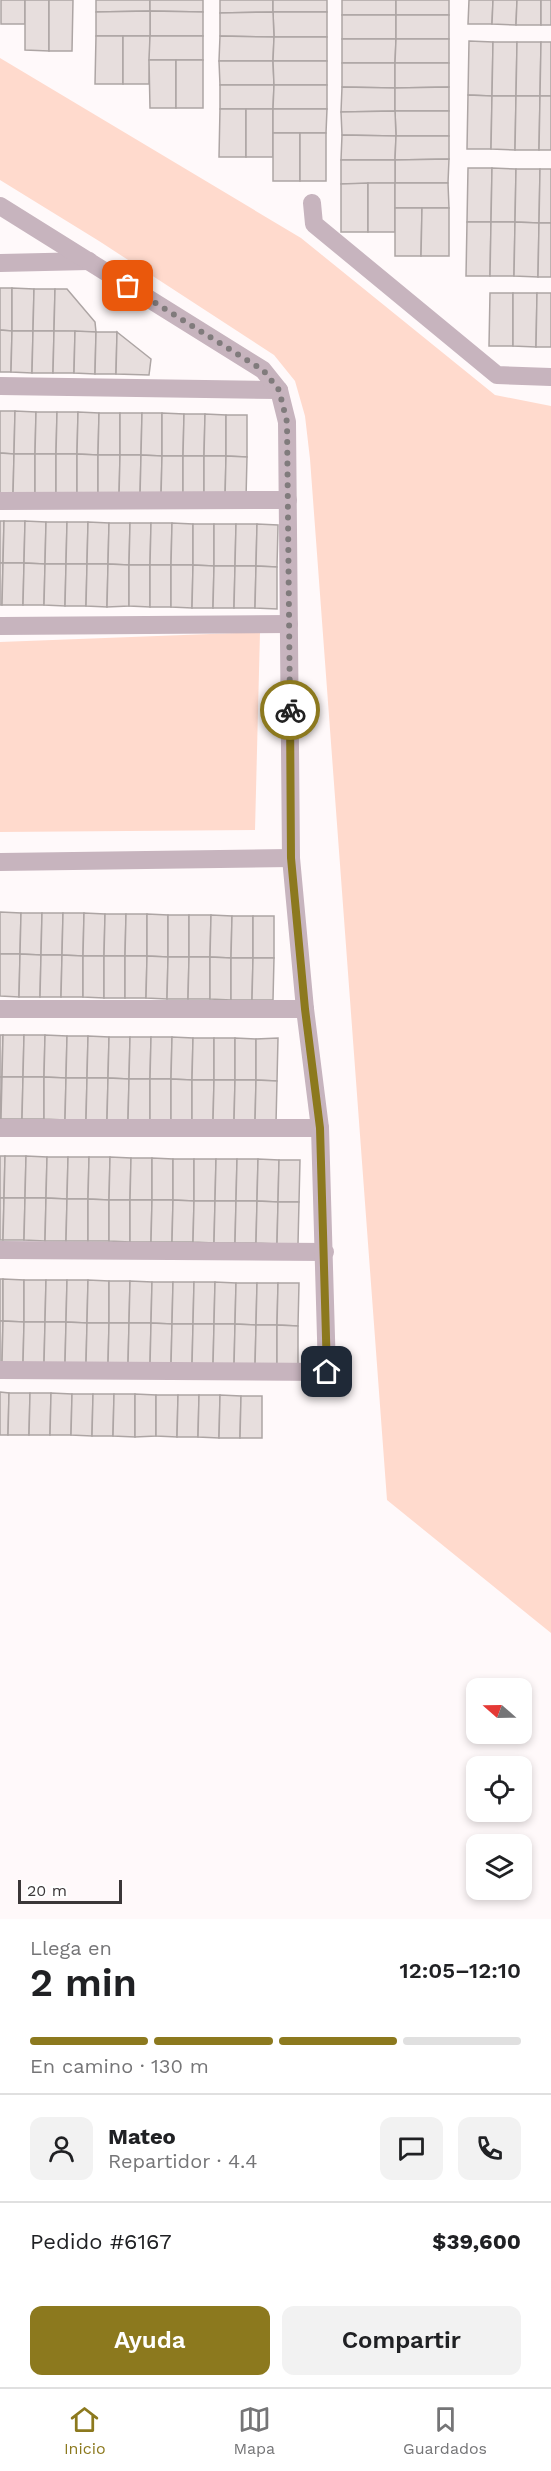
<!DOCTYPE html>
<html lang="es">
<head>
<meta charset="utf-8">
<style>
  :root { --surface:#fff; --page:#f2f2f2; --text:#202124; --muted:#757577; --line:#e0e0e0; --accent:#8c791e }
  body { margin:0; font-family:"Work Sans",sans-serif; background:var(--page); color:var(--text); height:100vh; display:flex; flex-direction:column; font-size:22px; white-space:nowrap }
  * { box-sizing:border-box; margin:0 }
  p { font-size:20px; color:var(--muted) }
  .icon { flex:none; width:33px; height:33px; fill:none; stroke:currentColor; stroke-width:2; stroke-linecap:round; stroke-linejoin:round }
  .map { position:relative; height:1919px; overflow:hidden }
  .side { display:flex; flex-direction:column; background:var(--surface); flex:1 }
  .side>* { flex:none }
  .needle { width:39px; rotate:290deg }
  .buttons { position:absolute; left:466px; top:1678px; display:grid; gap:12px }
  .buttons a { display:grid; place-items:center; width:66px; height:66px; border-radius:12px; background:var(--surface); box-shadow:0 3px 9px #0003; font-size:30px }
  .scale { position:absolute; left:18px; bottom:15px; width:104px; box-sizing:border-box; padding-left:6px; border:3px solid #3b3738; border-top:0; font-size:16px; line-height:21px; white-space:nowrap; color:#3b3738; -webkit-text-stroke:4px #fff; paint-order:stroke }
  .pin { position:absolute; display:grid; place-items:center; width:51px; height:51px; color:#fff; margin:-26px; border-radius:12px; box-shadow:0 3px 9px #0006 }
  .courier { position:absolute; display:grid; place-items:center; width:60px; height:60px; margin:-30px; border:4px solid #8c791e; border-radius:50%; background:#fff; color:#222; box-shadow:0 2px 8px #0007 }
  .headline em { font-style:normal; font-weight:600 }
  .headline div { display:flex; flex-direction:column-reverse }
  .headline { display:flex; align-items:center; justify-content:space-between; height:102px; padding:0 30px }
  h1 { font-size:39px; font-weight:600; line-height:45px }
  .bar { display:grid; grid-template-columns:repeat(4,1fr); gap:9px 6px; align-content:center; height:72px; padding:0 30px }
  .bar i { height:8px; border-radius:4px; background:var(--line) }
  .bar .selected { background:var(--accent) }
  .bar p { grid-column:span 4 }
  .line { display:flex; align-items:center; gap:15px; padding:0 30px; border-top:2px solid var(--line) }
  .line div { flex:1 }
  .round { display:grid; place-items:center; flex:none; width:63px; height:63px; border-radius:12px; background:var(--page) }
  .button { display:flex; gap:12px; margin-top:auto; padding:12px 30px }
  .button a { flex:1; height:69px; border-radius:12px; background:var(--accent); color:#fff; font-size:24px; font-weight:600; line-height:69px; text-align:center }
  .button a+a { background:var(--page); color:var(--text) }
  .tab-bar { display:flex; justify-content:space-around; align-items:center; height:84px; border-top:2px solid var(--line); background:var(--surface); font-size:16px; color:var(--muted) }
  .tab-bar a { display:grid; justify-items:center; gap:3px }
  .tab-bar .selected { color:var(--accent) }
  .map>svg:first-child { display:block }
  .green { fill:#ffdacd }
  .building { fill:#e7dedd; stroke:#ada5a4; stroke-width:1.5 }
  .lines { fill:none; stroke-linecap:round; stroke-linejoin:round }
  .pedestrian { stroke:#c7b4be; stroke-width:18 }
  .minor { stroke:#c7b4be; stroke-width:18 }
  .done { stroke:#807b7c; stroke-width:6; stroke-dasharray:0 10.8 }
  .route { stroke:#8c791e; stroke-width:8 }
</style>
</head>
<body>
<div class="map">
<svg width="551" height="1919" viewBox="0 0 551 1919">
  <rect width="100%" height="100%" fill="#fff9fa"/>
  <g class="green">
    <polygon points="0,58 301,238 495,395 551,406 551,1633 387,1500 310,459 305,416 295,381 274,355 99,241 0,180"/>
    <polygon points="260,632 255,830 0,832 0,642"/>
  </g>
  <g class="building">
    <rect x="1" y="0" width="24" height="24"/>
    <polygon points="25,0 49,0 49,51 25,50"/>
    <polygon points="49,0 73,0 72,51 49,51"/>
    <polygon points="96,0 150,0 150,11 96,12"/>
    <polygon points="150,0 203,0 203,12 150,11"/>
    <polygon points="220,0 273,0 273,12 220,13"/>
    <rect x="273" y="0" width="54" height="12"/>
    <rect x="342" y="0" width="54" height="15"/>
    <rect x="396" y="0" width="53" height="15"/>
    <polygon points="469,0 493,0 492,24 468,24"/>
    <polygon points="493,0 517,0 516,25 492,24"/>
    <polygon points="517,0 541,0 541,25 516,25"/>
    <rect x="541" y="0" width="10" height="25"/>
    <polygon points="150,11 203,12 203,36 150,36"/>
    <polygon points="150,11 150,36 96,36 96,12"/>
    <polygon points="273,12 327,12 327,37 274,37"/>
    <polygon points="273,12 274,37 220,36 220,13"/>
    <rect x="342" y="15" width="54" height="24"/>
    <rect x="396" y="15" width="53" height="24"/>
    <polygon points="96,36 123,36 123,84 95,84"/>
    <polygon points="123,36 150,36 149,84 123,84"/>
    <polygon points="150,36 203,36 203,60 149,60"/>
    <polygon points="220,36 274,37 273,61 219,61"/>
    <polygon points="274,37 327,37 327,61 273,61"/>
    <polygon points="342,39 396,39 395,63 342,63"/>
    <polygon points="396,39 449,39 449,63 395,63"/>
    <polygon points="469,41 493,42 492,96 468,95"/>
    <polygon points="493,42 517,42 516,96 492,96"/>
    <polygon points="517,42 541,42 540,96 516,96"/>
    <polygon points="541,42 551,42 551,96 540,96"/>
    <polygon points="149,60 176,60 176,108 150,108"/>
    <rect x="176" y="60" width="27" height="48"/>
    <polygon points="219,61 273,61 274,85 220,85"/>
    <polygon points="273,61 327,61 327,85 274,85"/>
    <polygon points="342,63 395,63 395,88 342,87"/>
    <polygon points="395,63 449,63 449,87 395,88"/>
    <polygon points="220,85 274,85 273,109 220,109"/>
    <polygon points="274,85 327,85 327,109 273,109"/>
    <polygon points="342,87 395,88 395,111 341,112"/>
    <polygon points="449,87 449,111 395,111 395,88"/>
    <polygon points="468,95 492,96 491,149 467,149"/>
    <polygon points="492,96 516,96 515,150 491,149"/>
    <polygon points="516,96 540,96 539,150 515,150"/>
    <polygon points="540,96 551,96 551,150 539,150"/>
    <polygon points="220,109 246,109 246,157 219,157"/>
    <rect x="246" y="109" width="27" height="48"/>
    <polygon points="273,109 327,109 326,133 273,133"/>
    <polygon points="395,111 449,111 449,136 396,136"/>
    <polygon points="395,111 396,136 342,135 341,112"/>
    <rect x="273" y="133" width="27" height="48"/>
    <rect x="300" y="133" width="26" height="48"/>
    <polygon points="342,135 396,136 395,160 341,160"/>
    <polygon points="396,136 449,136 449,159 395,160"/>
    <polygon points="449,159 448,183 395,183 395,160"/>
    <polygon points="341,160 395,160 395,183 341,184"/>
    <polygon points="468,168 492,168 491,222 467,222"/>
    <polygon points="492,168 516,169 515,222 491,222"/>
    <polygon points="516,169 540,169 539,223 515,222"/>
    <polygon points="540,169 551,169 551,223 539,223"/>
    <polygon points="368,183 368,232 341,232 341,184"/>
    <rect x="368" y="183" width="27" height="49"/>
    <polygon points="395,183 448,183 449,208 395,208"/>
    <polygon points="395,208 422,208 421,256 395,256"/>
    <polygon points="422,208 449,208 449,256 421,256"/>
    <polygon points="467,222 491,222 490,276 466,276"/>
    <polygon points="491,222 515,222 514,276 490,276"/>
    <polygon points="515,222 539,223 538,277 514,276"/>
    <polygon points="539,223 551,223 551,277 538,277"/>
    <polygon points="0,288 12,288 12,331 0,330"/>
    <polygon points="12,288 34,289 33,331 12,331"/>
    <polygon points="34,289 55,289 54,331 33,331"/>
    <polygon points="55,289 67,289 95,322 96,332 54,331"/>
    <polygon points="490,293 513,293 513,346 489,346"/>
    <polygon points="513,293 537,293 536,347 513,346"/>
    <polygon points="537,293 551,293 551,347 536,347"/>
    <polygon points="0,330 12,331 11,372 0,372"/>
    <polygon points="12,331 33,331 32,373 11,372"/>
    <polygon points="33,331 54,331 53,373 32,373"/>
    <polygon points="54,331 75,331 74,373 53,373"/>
    <polygon points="75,331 96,332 95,374 74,373"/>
    <polygon points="96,332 117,332 116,374 95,374"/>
    <polygon points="117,332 151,359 149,375 116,374"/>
    <polygon points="0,411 15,411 14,454 0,453"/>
    <polygon points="15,411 36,412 35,454 14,454"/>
    <polygon points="36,412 57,412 56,454 35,454"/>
    <polygon points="57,412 78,412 77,454 56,454"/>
    <polygon points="78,412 99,413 98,455 77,454"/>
    <polygon points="99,413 120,413 120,455 98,455"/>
    <polygon points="120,413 142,413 141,455 120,455"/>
    <polygon points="142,413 162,413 162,456 141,455"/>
    <polygon points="162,413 184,414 183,456 162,456"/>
    <polygon points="184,414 205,414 204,456 183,456"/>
    <polygon points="205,414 226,415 226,456 204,456"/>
    <polygon points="226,415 247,415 247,457 226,456"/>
    <polygon points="0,453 14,454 13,495 0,495"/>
    <polygon points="14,454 35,454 35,496 13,495"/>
    <rect x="35" y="454" width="21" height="42"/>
    <rect x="56" y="454" width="21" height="42"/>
    <polygon points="77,454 98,455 98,497 77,496"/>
    <polygon points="98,455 120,455 119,497 98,497"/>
    <polygon points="120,455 141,455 140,497 119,497"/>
    <polygon points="141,455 162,456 161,497 140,497"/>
    <polygon points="162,456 183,456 183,498 161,497"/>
    <rect x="183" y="456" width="21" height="42"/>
    <polygon points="204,456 226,456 225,499 204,498"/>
    <polygon points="226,456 247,457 246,499 225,499"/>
    <polygon points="0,521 4,521 3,563 0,563"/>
    <polygon points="4,521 25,521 24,563 3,563"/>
    <polygon points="25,521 46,522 45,564 24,563"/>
    <polygon points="46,522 67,522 66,564 45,564"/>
    <polygon points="67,522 88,522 87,564 66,564"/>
    <polygon points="88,522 109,523 108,564 87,564"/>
    <polygon points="109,523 130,523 129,565 108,564"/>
    <polygon points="130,523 151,523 150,565 129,565"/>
    <polygon points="151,523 172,523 171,565 150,565"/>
    <polygon points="172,523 193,524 193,565 171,565"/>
    <polygon points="193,524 214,524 214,566 193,565"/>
    <polygon points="214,524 236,524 235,566 214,566"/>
    <polygon points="236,524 257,524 256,566 235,566"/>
    <polygon points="257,524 278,525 277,567 256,566"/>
    <polygon points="0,563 3,563 2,605 0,605"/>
    <polygon points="3,563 24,563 23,605 2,605"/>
    <polygon points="24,563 45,564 44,605 23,605"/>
    <polygon points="45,564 66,564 65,606 44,605"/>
    <polygon points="66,564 87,564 86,606 65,606"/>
    <polygon points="87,564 108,564 107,607 86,606"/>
    <polygon points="108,564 129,565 129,606 107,607"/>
    <polygon points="129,565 150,565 150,607 129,606"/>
    <rect x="150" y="565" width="21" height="42"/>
    <polygon points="171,565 193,565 192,608 171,607"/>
    <polygon points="193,565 214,566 213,608 192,608"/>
    <polygon points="214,566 235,566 234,608 213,608"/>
    <polygon points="235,566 256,566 255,608 234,608"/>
    <polygon points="256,566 277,567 277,609 255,608"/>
    <polygon points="0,912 21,913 20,954 0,954"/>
    <polygon points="21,913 42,913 41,955 20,954"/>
    <polygon points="42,913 63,913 62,955 41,955"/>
    <polygon points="63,913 84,913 83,956 62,955"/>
    <polygon points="84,913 105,914 104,956 83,956"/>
    <polygon points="105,914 126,914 125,956 104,956"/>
    <polygon points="126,914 147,914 147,956 125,956"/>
    <polygon points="147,914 168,915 168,957 147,956"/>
    <rect x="168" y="915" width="21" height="42"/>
    <polygon points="189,915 211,915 210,957 189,957"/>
    <polygon points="211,915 232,916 231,958 210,957"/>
    <polygon points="232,916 253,916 253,958 231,958"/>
    <rect x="253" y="916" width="21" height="42"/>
    <polygon points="0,954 20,954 19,997 0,996"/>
    <polygon points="20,954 41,955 40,997 19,997"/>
    <polygon points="41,955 62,955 61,997 40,997"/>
    <polygon points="62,955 83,956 83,997 61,997"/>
    <polygon points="83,956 104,956 104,998 83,997"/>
    <rect x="104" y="956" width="21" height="42"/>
    <polygon points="125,956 147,956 146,998 125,998"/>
    <polygon points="147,956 168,957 167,999 146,998"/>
    <polygon points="168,957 189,957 188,999 167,999"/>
    <polygon points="189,957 210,957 210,999 188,999"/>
    <polygon points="210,957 231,958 231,1000 210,999"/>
    <polygon points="231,958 253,958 252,1000 231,1000"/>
    <polygon points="253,958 274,958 273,1000 252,1000"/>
    <polygon points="0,1035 3,1035 2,1077 0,1077"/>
    <polygon points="3,1035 24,1035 23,1077 2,1077"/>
    <polygon points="24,1035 45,1035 44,1077 23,1077"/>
    <polygon points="45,1035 67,1036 66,1078 44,1077"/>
    <polygon points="67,1036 88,1036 87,1078 66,1078"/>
    <polygon points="88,1036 109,1037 108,1078 87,1078"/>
    <polygon points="109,1037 130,1037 129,1079 108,1078"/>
    <polygon points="130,1037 151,1037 150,1079 129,1079"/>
    <polygon points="151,1037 172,1037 171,1079 150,1079"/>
    <polygon points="172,1037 193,1038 192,1080 171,1079"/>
    <polygon points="193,1038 214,1038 214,1080 192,1080"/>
    <rect x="214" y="1038" width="21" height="42"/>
    <polygon points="235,1038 256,1039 256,1080 235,1080"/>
    <polygon points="278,1038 277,1081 256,1080 256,1039"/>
    <polygon points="0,1077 2,1077 1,1119 0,1119"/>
    <polygon points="2,1077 23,1077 22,1119 1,1119"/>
    <polygon points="23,1077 44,1077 44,1119 22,1119"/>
    <polygon points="44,1077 66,1078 65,1120 44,1119"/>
    <polygon points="66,1078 87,1078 86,1120 65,1120"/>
    <polygon points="87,1078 108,1078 107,1120 86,1120"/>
    <polygon points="108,1078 129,1079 128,1121 107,1120"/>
    <polygon points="129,1079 150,1079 150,1121 128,1121"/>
    <rect x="150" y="1079" width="21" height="42"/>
    <polygon points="171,1079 192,1080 192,1121 171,1121"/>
    <polygon points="192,1080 214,1080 213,1122 192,1121"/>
    <polygon points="214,1080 235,1080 234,1122 213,1122"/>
    <polygon points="235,1080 256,1080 255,1123 234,1122"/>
    <polygon points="256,1080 277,1081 276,1123 255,1123"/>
    <polygon points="0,1156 5,1156 4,1198 0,1198"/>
    <polygon points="5,1156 26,1156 25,1198 4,1198"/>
    <polygon points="26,1156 47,1157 46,1198 25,1198"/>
    <polygon points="47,1157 68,1157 67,1199 46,1198"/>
    <polygon points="68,1157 89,1157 88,1199 67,1199"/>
    <polygon points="89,1157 110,1157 109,1200 88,1199"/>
    <polygon points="110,1157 131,1158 130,1200 109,1200"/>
    <polygon points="131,1158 152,1158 152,1200 130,1200"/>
    <polygon points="152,1158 173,1159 173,1200 152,1200"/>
    <polygon points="173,1159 194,1159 194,1201 173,1200"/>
    <polygon points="194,1159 216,1159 215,1201 194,1201"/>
    <polygon points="216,1159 237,1159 236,1201 215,1201"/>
    <polygon points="237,1159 258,1159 257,1201 236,1201"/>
    <polygon points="258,1159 279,1160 278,1202 257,1201"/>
    <polygon points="279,1160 300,1160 299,1202 278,1202"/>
    <polygon points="0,1198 4,1198 3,1240 0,1240"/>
    <polygon points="4,1198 25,1198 24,1240 3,1240"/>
    <polygon points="25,1198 46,1198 45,1241 24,1240"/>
    <polygon points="46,1198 67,1199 66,1241 45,1241"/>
    <polygon points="67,1199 88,1199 88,1241 66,1241"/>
    <polygon points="88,1199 109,1200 109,1241 88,1241"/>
    <polygon points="109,1200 130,1200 130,1242 109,1241"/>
    <polygon points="130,1200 152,1200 151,1242 130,1242"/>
    <polygon points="152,1200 173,1200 172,1242 151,1242"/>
    <polygon points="173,1200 194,1201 193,1242 172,1242"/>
    <polygon points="194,1201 215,1201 214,1243 193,1242"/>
    <polygon points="215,1201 236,1201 235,1243 214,1243"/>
    <polygon points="236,1201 257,1201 256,1243 235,1243"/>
    <polygon points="257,1201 278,1202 277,1244 256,1243"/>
    <polygon points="278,1202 299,1202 298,1244 277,1244"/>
    <rect x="0" y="1279" width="3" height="42"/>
    <polygon points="3,1279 24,1280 24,1322 3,1321"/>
    <polygon points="24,1280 46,1280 45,1322 24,1322"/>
    <polygon points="46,1280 67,1280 66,1322 45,1322"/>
    <polygon points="67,1280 88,1280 87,1323 66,1322"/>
    <polygon points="88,1280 109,1281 109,1323 87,1323"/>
    <polygon points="109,1281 130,1281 129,1323 109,1323"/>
    <polygon points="130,1281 152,1282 151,1323 129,1323"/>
    <polygon points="152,1282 173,1282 172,1324 151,1323"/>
    <polygon points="173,1282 194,1282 193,1324 172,1324"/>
    <polygon points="194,1282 215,1282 214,1324 193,1324"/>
    <polygon points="215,1282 236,1283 235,1324 214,1324"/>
    <polygon points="236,1283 257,1283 256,1325 235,1324"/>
    <polygon points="257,1283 278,1283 277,1325 256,1325"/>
    <polygon points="278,1283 299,1283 298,1326 277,1325"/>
    <polygon points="0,1321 3,1321 2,1363 0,1363"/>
    <polygon points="3,1321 24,1322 23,1364 2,1363"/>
    <polygon points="24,1322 45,1322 44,1364 23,1364"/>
    <polygon points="45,1322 66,1322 65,1364 44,1364"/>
    <polygon points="66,1322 87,1323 86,1364 65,1364"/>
    <polygon points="87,1323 109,1323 108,1365 86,1364"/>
    <polygon points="109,1323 129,1323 128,1365 108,1365"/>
    <polygon points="129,1323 151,1323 150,1366 128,1365"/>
    <polygon points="151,1323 172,1324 171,1365 150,1366"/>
    <polygon points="172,1324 193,1324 192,1366 171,1365"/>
    <polygon points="193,1324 214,1324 213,1366 192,1366"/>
    <polygon points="214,1324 235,1324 234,1367 213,1366"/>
    <polygon points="235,1324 256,1325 255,1367 234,1367"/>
    <polygon points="256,1325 277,1325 277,1367 255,1367"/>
    <polygon points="277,1325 298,1326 298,1367 277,1367"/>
    <polygon points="0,1392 9,1393 8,1435 0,1435"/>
    <polygon points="9,1393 30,1393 29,1435 8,1435"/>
    <polygon points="30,1393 51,1393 50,1435 29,1435"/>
    <polygon points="51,1393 72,1394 71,1435 50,1435"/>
    <polygon points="72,1394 93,1394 92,1436 71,1435"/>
    <polygon points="93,1394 114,1394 113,1436 92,1436"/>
    <polygon points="114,1394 135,1394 135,1437 113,1436"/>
    <polygon points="135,1394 156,1395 156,1436 135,1437"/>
    <polygon points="156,1395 178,1395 177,1437 156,1436"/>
    <polygon points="178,1395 199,1395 198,1437 177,1437"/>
    <polygon points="199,1395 220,1395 219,1438 198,1437"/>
    <polygon points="220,1395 241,1396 240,1438 219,1438"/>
    <polygon points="241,1396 262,1396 262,1438 240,1438"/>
  </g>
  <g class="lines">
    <g class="pedestrian">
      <polyline points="0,263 89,261"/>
      <polyline points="0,386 279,390"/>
      <polyline points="0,501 288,500"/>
      <polyline points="0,1009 305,1009"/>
      <polyline points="0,1128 320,1128"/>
      <polyline points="0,1250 325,1252"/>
      <polyline points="0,1370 327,1372"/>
    </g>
    <g class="minor">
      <polyline points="312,203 314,224 497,375 551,377"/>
      <polyline points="0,206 263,370 279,390 287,422 291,858 305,1009 320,1128 327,1372"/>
      <polyline points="0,626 289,624"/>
      <polyline points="0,862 291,858"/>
    </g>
  </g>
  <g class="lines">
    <polyline class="done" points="128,286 263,370 279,390 287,422 290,710"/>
    <polyline class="route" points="290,710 291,858 305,1009 320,1128 327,1372"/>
  </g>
</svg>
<div class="buttons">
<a><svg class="needle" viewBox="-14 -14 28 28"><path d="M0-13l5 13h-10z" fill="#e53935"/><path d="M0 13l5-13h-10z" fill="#757577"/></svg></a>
<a><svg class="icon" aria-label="locate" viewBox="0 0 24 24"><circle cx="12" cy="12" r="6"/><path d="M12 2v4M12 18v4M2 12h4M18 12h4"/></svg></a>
<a><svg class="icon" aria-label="layers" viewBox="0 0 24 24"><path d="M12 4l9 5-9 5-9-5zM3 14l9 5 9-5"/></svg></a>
</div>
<div class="scale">20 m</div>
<div class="pin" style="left:128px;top:286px;background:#ea580c"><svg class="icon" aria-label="bag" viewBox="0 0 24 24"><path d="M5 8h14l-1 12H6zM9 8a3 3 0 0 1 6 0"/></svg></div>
<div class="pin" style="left:327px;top:1372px;background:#1f2937"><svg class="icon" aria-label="home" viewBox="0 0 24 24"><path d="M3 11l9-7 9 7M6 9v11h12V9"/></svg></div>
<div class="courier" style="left:290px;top:710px"><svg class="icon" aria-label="bike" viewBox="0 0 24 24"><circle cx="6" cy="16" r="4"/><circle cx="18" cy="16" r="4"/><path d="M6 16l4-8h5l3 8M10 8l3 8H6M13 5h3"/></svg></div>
</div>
<section class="side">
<div class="headline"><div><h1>2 min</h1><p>Llega en</p></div><em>12:05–12:10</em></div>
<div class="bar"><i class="selected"></i><i class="selected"></i><i class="selected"></i><i></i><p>En camino · 130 m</p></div>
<div class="line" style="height:108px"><a class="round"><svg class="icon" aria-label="person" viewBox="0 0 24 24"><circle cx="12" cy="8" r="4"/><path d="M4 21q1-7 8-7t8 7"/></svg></a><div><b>Mateo</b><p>Repartidor · 4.4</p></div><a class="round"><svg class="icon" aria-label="chat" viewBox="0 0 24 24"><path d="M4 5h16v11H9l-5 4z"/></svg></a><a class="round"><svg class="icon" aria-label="phone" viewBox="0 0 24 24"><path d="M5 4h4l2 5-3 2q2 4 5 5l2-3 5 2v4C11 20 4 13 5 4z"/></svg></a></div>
<div class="line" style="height:78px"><div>Pedido #6167</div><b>$39,600</b></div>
<div class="button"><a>Ayuda</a><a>Compartir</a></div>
</section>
<nav class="tab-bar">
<a class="selected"><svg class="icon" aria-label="home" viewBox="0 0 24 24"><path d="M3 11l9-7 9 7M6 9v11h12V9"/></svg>Inicio</a>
<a><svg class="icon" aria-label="map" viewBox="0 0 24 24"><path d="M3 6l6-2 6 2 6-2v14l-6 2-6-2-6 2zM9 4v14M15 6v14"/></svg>Mapa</a>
<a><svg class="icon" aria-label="saved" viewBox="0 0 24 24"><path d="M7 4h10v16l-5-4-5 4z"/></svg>Guardados</a>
</nav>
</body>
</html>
